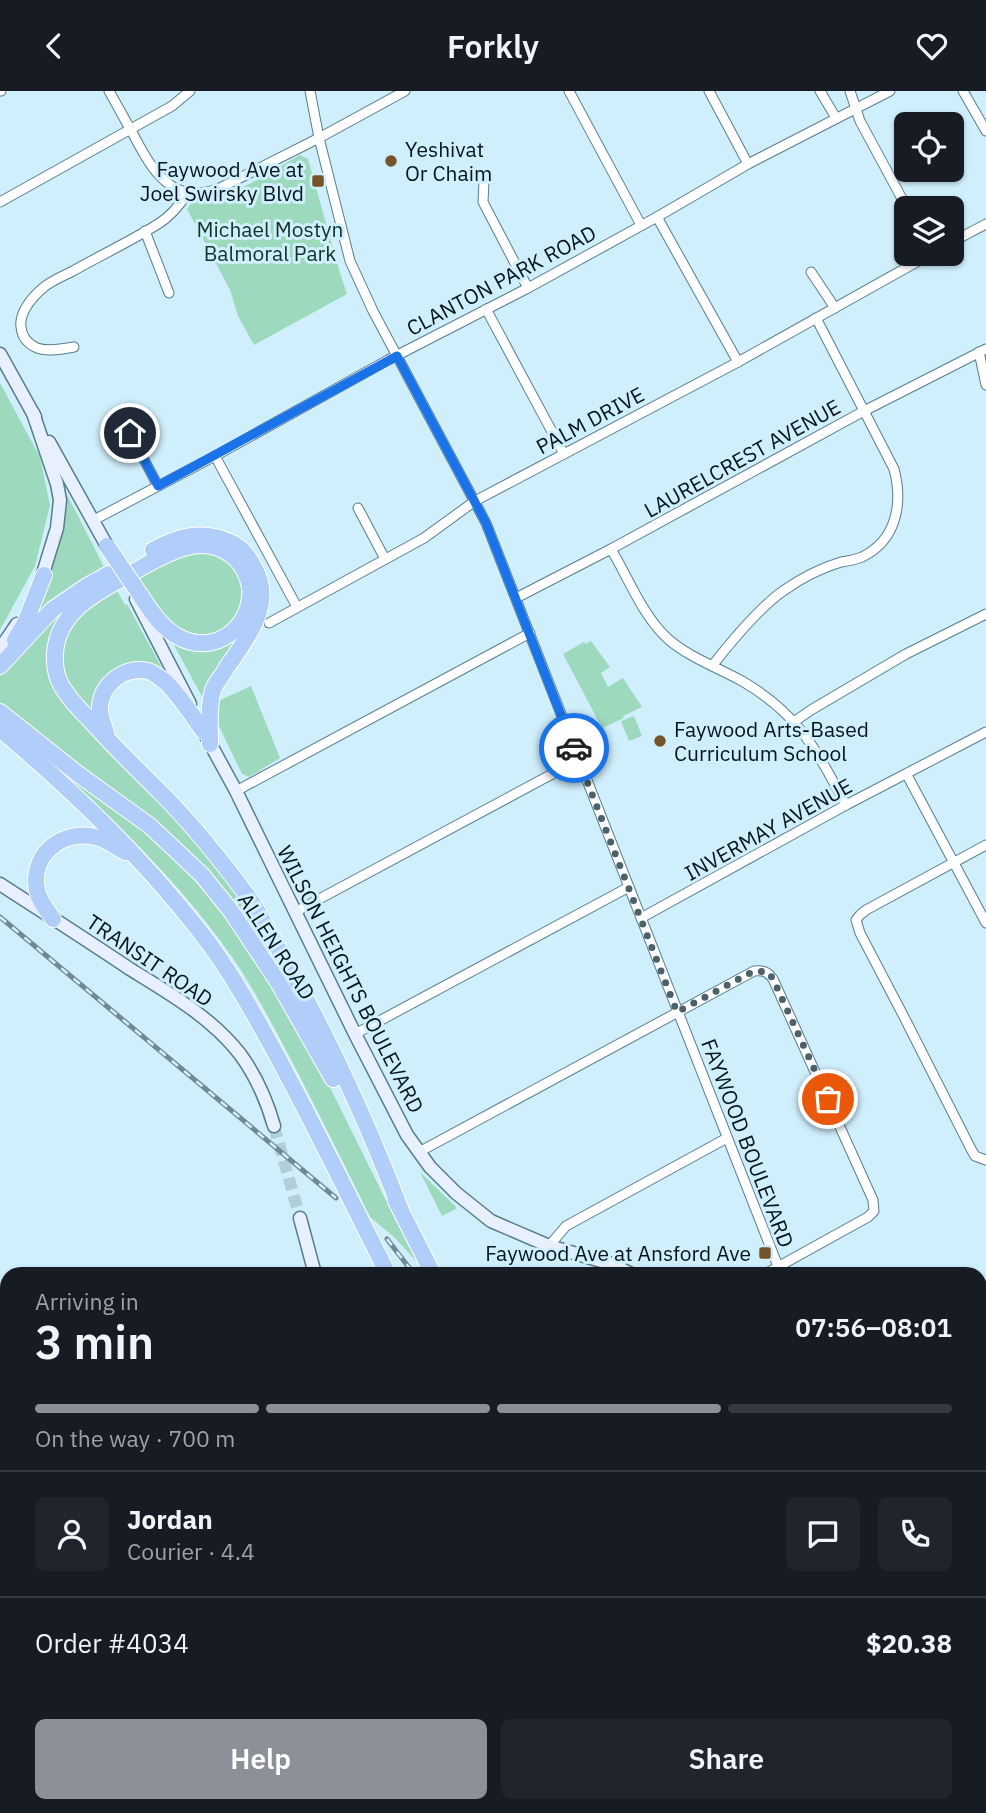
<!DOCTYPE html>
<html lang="en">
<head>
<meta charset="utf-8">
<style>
  :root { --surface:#171b24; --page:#20242c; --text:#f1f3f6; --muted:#9ea1a6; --line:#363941; --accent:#8c9099 }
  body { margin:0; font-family:"IBM Plex Sans",sans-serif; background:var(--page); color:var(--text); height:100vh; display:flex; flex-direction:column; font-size:26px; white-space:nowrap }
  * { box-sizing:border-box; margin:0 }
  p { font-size:23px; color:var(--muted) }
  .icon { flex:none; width:38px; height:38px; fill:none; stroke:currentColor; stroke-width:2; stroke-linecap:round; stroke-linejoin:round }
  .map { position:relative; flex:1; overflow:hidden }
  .sheet { position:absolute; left:0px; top:1176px; width:987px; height:546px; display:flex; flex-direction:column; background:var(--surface); border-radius:21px 21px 0 0; box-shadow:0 2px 5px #0004 }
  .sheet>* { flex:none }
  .buttons { position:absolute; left:894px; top:21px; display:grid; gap:14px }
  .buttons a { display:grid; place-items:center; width:70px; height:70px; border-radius:10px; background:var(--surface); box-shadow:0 2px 5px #0004; font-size:35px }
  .pin { position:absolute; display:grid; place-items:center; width:60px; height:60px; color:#fff; margin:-30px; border:4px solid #fff; border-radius:50%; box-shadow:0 2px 7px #0007 }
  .courier { position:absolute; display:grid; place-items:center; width:70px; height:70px; margin:-35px; border:5px solid #1a73e8; border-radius:50%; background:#fff; color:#222; box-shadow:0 2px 9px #0007 }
  .overview em { font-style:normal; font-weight:600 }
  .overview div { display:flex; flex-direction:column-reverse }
  .overview { display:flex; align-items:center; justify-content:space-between; height:119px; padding:0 35px }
  h1 { font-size:46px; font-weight:600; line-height:52px }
  .bar { display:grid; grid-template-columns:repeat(4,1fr); gap:10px 7px; align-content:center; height:84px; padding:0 35px }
  .bar i { height:9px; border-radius:5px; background:var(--line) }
  .bar .current { background:var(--accent) }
  .bar p { grid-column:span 4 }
  .line { display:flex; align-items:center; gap:18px; padding:0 35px; border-top:2px solid var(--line) }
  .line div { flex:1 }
  .round { display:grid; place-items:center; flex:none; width:74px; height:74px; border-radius:10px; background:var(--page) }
  .cta { display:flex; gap:14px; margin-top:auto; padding:14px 35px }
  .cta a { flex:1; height:80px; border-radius:10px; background:var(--accent); color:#fff; font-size:28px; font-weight:600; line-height:80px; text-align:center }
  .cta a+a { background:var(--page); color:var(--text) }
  header { display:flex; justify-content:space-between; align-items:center; height:91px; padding:0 35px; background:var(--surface); font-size:32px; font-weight:600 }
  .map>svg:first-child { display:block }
  .green { fill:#9ddabd }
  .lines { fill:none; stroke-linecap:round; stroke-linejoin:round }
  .secondary-tunnel { stroke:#b2cedb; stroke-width:12; stroke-dasharray:12 6; stroke-linecap:butt }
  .street-casing { stroke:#587d8c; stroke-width:11 }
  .secondary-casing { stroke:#587d8c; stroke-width:15 }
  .highway-casing { stroke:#fff; stroke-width:18 }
  .street { stroke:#fff; stroke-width:9 }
  .secondary { stroke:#e8f0fd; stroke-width:12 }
  .highway { stroke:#b1cdf9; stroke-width:16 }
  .rail-casing { stroke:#728993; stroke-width:5 }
  .rail { stroke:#d0effd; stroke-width:2.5; stroke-dasharray:8; stroke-linecap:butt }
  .highway-bridge-casing { stroke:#fff; stroke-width:18; stroke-linecap:butt }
  .highway-bridge { stroke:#b1cdf9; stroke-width:16 }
  .done { stroke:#4d616a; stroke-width:7; stroke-dasharray:0 12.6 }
  .route { stroke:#1a73e8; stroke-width:9 }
  .poi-dot { fill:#76532b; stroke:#d0effd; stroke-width:2.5 }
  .labels { text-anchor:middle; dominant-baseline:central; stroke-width:6; stroke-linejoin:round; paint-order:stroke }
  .poi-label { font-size:21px; fill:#07151b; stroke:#d0effd; text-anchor:start }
  .park-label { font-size:21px; fill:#113426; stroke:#d0effd }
  .street-label { font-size:21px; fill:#07151b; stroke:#d0effd }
</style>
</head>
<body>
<header><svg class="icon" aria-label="back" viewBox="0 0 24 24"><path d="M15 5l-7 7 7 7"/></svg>Forkly<svg class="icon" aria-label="heart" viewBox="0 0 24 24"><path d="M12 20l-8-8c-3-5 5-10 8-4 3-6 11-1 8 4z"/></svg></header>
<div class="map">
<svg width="986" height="1722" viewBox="0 0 986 1722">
  <rect width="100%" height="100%" fill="#d0effd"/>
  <g class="green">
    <path d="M300,64L308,68L340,182L347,203L254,254L238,225L230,199L187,118L191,112C228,110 267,82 300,64Z"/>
    <polygon points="0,292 40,366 50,414 35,475 0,539"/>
    <polygon points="64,399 74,417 106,480 31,535 59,455 63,432"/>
    <polygon points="192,461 217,462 230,469 244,491 245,513 229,537 206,547 183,543 163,525 152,511 138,484 169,468"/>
    <polygon points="115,496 125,514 127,513 168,588 127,576 94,628 67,595 59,560 77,522"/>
    <path d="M77,506L51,578L203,756L261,835L258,838L212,784L187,759L153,730L0,614C0,606 0,594 0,586C5,566 60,521 77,506Z"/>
    <polygon points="245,541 205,611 169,545 176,549"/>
    <polygon points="591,550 610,576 601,582 608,596 623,587 642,616 623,625 624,627 602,637 563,563 584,551 586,553"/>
    <polygon points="251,595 280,667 249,686 242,683 217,631 216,611"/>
    <polygon points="634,625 642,645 629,650 621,630"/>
    <path d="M54,670L157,749L205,798L243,848L311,958L416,1170L394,1146L370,1126C346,1077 321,1027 296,978C278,944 260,909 239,876C187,799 121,735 52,673Z"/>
    <polygon points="420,1081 456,1116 456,1118 442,1125"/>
  </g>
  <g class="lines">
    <polyline class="secondary-tunnel" points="274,1035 300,1127"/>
    <defs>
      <g id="street">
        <polyline points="0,0 1,0"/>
        <path d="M109,0C117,14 125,29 133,43C152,79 172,116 220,97L319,47L405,0"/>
        <polyline points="310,0 319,47 350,170 373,220 486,432 781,1183"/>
        <polyline points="569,0 641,134"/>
        <polyline points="709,0 748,73"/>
        <polyline points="820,0 836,27"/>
        <polyline points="850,0 860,30 907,117"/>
        <polyline points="963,0 986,40"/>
        <polyline points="484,90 483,111 528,197"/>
        <polyline points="0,111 172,15 190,0"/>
        <polyline points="657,126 738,271"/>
        <polyline points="145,140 169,202"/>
        <polyline points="952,151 986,133"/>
        <polyline points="811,181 835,217"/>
        <polyline points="486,218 564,363"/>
        <path d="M74,256C63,258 48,261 37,257C28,253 22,246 21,236C19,221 33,205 44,196C53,189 63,185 73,180C101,164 131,150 158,133C171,125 180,114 188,101"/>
        <polyline points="979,261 986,294"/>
        <polyline points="130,342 158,395"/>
        <polyline points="215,365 297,516"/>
        <polyline points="358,417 385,468"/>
        <polyline points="92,430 215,365 388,269 528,197 657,126 748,73 890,0"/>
        <path d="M611,458C629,488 642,524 668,548C690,567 717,576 742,590C799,623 816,659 846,714"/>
        <polyline points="516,507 611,458 864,320 986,258"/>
        <polyline points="269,532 424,447 475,410 738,271 931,163"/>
        <path d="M712,575C730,552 759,517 783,500C800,488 821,477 841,471C848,470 855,469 862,466C897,449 903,412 894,378L816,227"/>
        <polyline points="795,630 811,619 906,563 986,523"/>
        <polyline points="907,684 986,832"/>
        <polyline points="236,700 530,542"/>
        <polyline points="986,754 866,819 860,824 856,829 860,842 903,924 971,1058 975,1065 986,1069"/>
        <polyline points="295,821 569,674 580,670"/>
        <polyline points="641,827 846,714 986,641"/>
        <polyline points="355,943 629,796"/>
        <path d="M419,1061L754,880C763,879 767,880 773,888L873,1109L874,1120L868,1126L765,1183"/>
        <polyline points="549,1155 566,1135 727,1047"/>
        <polyline points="980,1224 986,1235"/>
        <polyline points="440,1715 449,1722"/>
      </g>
      <g id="secondary">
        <polyline points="0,263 35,326"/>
        <polyline points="33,322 57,393 60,409 57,437 41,489"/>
        <polyline points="49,351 107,455"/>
        <polyline points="136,508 190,613"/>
        <polyline points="0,558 17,533"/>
        <polyline points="206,645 236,700 355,943 407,1044 430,1076 456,1102 491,1130 549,1155 612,1173 631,1183"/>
        <path d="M0,793C43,821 87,849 130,878C169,902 211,926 240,963C256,985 267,1010 274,1035"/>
        <polyline points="300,1127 315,1183"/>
        <polyline points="980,1214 986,1211"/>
        <polyline points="46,1722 59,1715"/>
      </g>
      <g id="highway">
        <path d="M153,459C179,445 202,439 230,451C242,455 250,468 255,478C274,513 247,548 227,576C223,584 216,591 213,599C208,616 210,635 210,653"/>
        <path d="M141,505C151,520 161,536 177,545C213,567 254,536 250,496C248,484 241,471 231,464C199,439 159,467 130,483C97,501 58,520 55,562C54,578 57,590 67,603C73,612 81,620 89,628C112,654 137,678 161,702C192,733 220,768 246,803C260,821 270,844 282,864C328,945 367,1031 400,1117"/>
        <polyline points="15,549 25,532 44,484"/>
        <polyline points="0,575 52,519 87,495 109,483"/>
        <polyline points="0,621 78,683 150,735 202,784 231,820 278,891 333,988"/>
        <path d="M0,638C73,700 139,763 198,838C229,877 253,921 277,965C316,1037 351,1110 388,1183"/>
        <path d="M106,641C103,632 99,624 100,615C102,592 125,575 148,580C152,581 159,586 163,589C174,597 195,628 204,641"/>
        <path d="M53,828C47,819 39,810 37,799C30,764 62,738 95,746C106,748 115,755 125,761"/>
        <polyline points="396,1110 433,1183"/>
        <polyline points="980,1678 986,1676"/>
        <polyline points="563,1715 565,1722"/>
        <polyline points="628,1715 630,1722"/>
        <polyline points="644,1715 647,1722"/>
        <polyline points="695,1715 699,1722"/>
        <polyline points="837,1715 850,1722"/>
        <polyline points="859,1715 868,1722"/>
        <polyline points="521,1722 524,1715"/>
        <polyline points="665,1722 681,1715"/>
        <polyline points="978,1722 986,1715"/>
      </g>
    </defs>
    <use href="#street" class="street-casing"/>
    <use href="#secondary" class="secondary-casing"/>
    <use href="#highway" class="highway-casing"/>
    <use href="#street" class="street"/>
    <use href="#secondary" class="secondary"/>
    <use href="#highway" class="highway"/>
    <defs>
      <g id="rail">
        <polyline points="0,826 336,1107"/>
        <polyline points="387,1148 414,1183"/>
        <polyline points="665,1715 668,1722"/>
        <polyline points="677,1715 680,1722"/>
      </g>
    </defs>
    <use href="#rail" class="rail-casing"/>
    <use href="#rail" class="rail"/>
    <defs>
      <polyline id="highway-bridge" points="107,455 141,505"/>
    </defs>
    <use href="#highway-bridge" class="highway-bridge-casing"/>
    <use href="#highway-bridge" class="highway-bridge"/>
  </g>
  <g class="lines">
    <polyline class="done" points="574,657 677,921 754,880 768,881 773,888 828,1008"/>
    <polyline class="route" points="130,342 158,395 397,265 486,432 574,657"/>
  </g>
  <g class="poi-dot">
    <circle cx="391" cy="70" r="7"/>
    <rect x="311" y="83" width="14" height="14" rx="3.5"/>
    <circle cx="660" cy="650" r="7"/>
    <rect x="758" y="1155" width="14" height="14" rx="3.5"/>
  </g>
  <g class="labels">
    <g class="poi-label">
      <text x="405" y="58">Yeshivat<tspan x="405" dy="24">Or Chaim</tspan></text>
      <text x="304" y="78" text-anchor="end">Faywood Ave at<tspan x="304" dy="24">Joel Swirsky Blvd</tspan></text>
      <text x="674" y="638">Faywood Arts-Based<tspan x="674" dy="24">Curriculum School</tspan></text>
      <text x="751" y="1162" text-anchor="end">Faywood Ave at Ansford Ave</text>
    </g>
    <g class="park-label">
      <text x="270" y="138">Michael Mostyn<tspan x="270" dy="24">Balmoral Park</tspan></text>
    </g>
    <g class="street-label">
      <text transform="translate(501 189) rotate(-28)">CLANTON PARK ROAD</text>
      <text transform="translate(590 329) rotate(-28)">PALM DRIVE</text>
      <text transform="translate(742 367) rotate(-29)">LAURELCREST AVENUE</text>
      <text transform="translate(768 738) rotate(-29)">INVERMAY AVENUE</text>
      <text transform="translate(277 855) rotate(57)">ALLEN ROAD</text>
      <text transform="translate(150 869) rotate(34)">TRANSIT ROAD</text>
      <text transform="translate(351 888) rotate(63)">WILSON HEIGHTS BOULEVARD</text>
      <text transform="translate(748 1052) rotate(69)">FAYWOOD BOULEVARD</text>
    </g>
  </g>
</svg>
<div class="buttons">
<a><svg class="icon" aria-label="locate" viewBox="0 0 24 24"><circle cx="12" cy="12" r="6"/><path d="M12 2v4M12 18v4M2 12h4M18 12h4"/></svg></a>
<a><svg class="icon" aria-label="layers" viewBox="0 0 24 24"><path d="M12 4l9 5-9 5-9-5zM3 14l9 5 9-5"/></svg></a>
</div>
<div class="pin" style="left:828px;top:1008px;background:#ea580c"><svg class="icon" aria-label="bag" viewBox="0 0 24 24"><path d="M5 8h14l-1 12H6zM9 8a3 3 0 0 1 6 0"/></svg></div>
<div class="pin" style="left:130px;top:342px;background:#1f2937"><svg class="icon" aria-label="home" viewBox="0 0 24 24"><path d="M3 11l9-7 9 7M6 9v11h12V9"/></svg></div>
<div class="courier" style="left:574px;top:657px"><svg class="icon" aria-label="car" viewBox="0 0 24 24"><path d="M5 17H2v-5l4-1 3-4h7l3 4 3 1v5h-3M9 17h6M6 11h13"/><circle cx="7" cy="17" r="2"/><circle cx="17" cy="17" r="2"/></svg></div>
<section class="sheet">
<div class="overview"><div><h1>3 min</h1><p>Arriving in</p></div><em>07:56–08:01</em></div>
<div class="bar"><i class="current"></i><i class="current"></i><i class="current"></i><i></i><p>On the way · 700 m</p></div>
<div class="line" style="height:126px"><a class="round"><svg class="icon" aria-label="person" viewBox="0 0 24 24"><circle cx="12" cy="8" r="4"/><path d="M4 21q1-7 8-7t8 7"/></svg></a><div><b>Jordan</b><p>Courier · 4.4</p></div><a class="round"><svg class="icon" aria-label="chat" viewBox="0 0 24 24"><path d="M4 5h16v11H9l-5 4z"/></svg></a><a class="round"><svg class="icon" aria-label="phone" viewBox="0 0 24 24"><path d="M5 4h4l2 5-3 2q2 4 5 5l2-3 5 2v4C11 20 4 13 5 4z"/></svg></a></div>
<div class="line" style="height:91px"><div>Order #4034</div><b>$20.38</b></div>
<div class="cta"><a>Help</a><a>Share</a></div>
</section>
</div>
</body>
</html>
